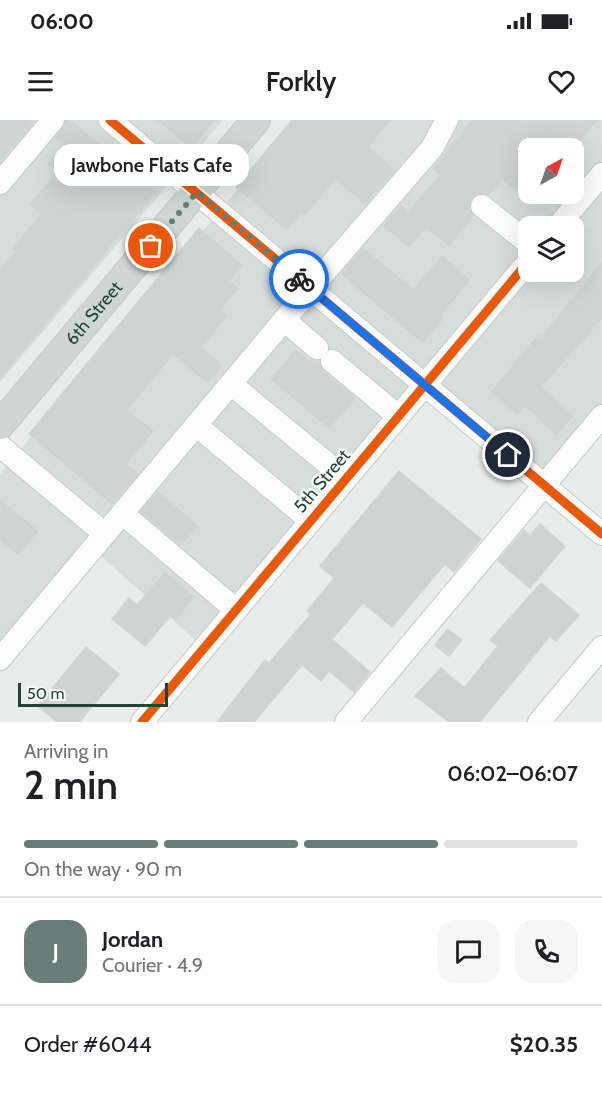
<!DOCTYPE html>
<html lang="en">
<head>
<meta charset="utf-8">
<style>
  :root { --surface:#fff; --page:#f6f6f6; --text:#202124; --muted:#757577; --line:#e0e0e0; --accent:#697e78 }
  body { margin:0; font-family:Cabin,sans-serif; background:var(--page); color:var(--text); height:100vh; display:flex; flex-direction:column; font-size:22px; white-space:nowrap }
  * { box-sizing:border-box; margin:0 }
  p { font-size:20px; color:var(--muted) }
  .icon { flex:none; width:33px; height:33px; fill:none; stroke:currentColor; stroke-width:2; stroke-linecap:round; stroke-linejoin:round }
  .map { position:relative; height:602px; overflow:hidden }
  .sheet { display:flex; flex-direction:column; background:var(--surface); flex:1 }
  .sheet>* { flex:none }
  .needle { width:39px; rotate:40deg }
  .controls { position:absolute; left:518px; top:18px; display:grid; gap:12px }
  .controls a { display:grid; place-items:center; width:66px; height:66px; border-radius:12px; background:var(--surface); box-shadow:0 6px 24px #0002; font-size:30px }
  .scale { position:absolute; left:18px; bottom:15px; width:150px; box-sizing:border-box; padding-left:6px; border:3px solid #24423a; border-top:0; font-size:16px; line-height:21px; white-space:nowrap; color:#24423a; -webkit-text-stroke:4px #f7fbf9; paint-order:stroke }
  .pin { position:absolute; display:grid; place-items:center; width:51px; height:51px; color:#fff; margin:-26px; border:3px solid #fff; border-radius:50%; box-shadow:0 2px 6px #0007 }
  .courier { position:absolute; display:grid; place-items:center; width:60px; height:60px; margin:-30px; border:4px solid #1a73e8; border-radius:50%; background:#fff; color:#222; box-shadow:0 2px 8px #0007 }
  .bubble { position:absolute; height:42px; border-radius:18px; background:var(--surface); box-shadow:0 6px 24px #0002; font-size:20px; font-weight:600; line-height:42px; text-align:center }
  .headline em { font-style:normal; font-weight:600 }
  .headline div { display:flex; flex-direction:column-reverse }
  .headline { display:flex; align-items:center; justify-content:space-between; height:102px; padding:0 24px }
  h1 { font-size:39px; font-weight:600; line-height:45px }
  .bar { display:grid; grid-template-columns:repeat(4,1fr); gap:9px 6px; align-content:center; height:72px; padding:0 24px }
  .bar i { height:8px; border-radius:4px; background:var(--line) }
  .bar .current { background:var(--accent) }
  .bar p { grid-column:span 4 }
  .line { display:flex; align-items:center; gap:15px; padding:0 24px; border-top:2px solid var(--line) }
  .line div { flex:1 }
  .round { display:grid; place-items:center; flex:none; width:63px; height:63px; border-radius:18px; background:var(--page) }
  .status { display:flex; justify-content:space-between; align-items:center; height:42px; padding:0 30px; background:var(--surface); direction:ltr }
  .status svg { height:16px; fill:currentColor }
  header { display:flex; justify-content:space-between; align-items:center; height:78px; padding:0 24px; background:var(--surface); font-size:27px; font-weight:600 }
  .map>svg:first-child { display:block }
  .built { fill:#d6dedb; fill-rule:evenodd }
  .building { fill:#cfd4d2; stroke:#d1d6d4; stroke-width:1.5 }
  .lines { fill:none; stroke-linecap:round; stroke-linejoin:round }
  .minor-casing { stroke:#c5cac8; stroke-width:24 }
  .major-casing { stroke:#c3ccc9; stroke-width:30 }
  .minor { stroke:#fcfcfc; stroke-width:22 }
  .major { stroke:#cfd7d5; stroke-width:28 }
  .cycleway-casing { stroke:#f7fbf9; stroke-width:13 }
  .cycleway { stroke:#e8590c; stroke-width:9 }
  .done { stroke:#697e78; stroke-width:6; stroke-dasharray:0 10.8 }
  .route { stroke:#1a73e8; stroke-width:8 }
  .labels { text-anchor:middle; dominant-baseline:central; stroke-width:4.5; stroke-linejoin:round; paint-order:stroke }
  .street-label { font-size:18px; fill:#24423a; stroke:#f7fbf9 }
</style>
</head>
<body>
<div class="status"><b>06:00</b><svg viewBox="0 0 49 12"><path d="M0 12V9h3v3zM5 12V6h3v6zM10 12V3h3v9zM15 12V0h3v12zM26 1h20v11H26zM47 4h2v5h-2z"/></svg></div>
<header><svg class="icon" aria-label="menu" viewBox="0 0 24 24"><path d="M4 6h16M4 12h16M4 18h16"/></svg>Forkly<svg class="icon" aria-label="heart" viewBox="0 0 24 24"><path d="M12 20l-8-8c-3-5 5-10 8-4 3-6 11-1 8 4z"/></svg></header>
<div class="map">
<svg width="602" height="602" viewBox="0 0 602 602">
  <rect width="100%" height="100%" fill="#e8edeb"/>
  <g class="built">
    <polygon points="0,0 223,0 0,262"/>
    <path d="M295,0H602V291L542,363L425,265L204,528L95,431L0,545V354ZM528,28H573V74H528ZM528,106H573V152H528Z"/>
  </g>
  <g class="building">
    <polygon points="0,0 35,0 0,42"/>
    <polygon points="66,0 70,0 156,72 0,258 0,151 16,132 13,128 41,94 30,85 57,52 48,44 64,25 56,18"/>
    <polygon points="158,0 214,0 191,28"/>
    <polygon points="292,0 390,0 368,27 395,50 365,84 335,59 305,95 301,92 287,110 236,67"/>
    <polygon points="472,0 597,0 574,28 528,28 528,80 502,59 489,75 478,73 472,77 469,85 473,96 449,126 426,107 409,127 384,106 386,101 401,85 408,92 440,55 433,48"/>
    <polygon points="199,108 242,145 229,161 238,168 220,190 227,196 201,227 222,246 208,263 173,234 127,290 153,311 126,344 138,354 112,384 29,314"/>
    <polygon points="363,128 414,170 442,136 470,160 441,194 444,197 423,223 341,154"/>
    <polygon points="602,142 602,198 541,267 573,296 556,315 525,286 518,295 491,272 538,215 541,218"/>
    <polygon points="296,230 307,239 319,241 323,251 355,278 329,308 271,259"/>
    <polygon points="399,351 481,419 454,452 445,444 392,507 363,483 332,519 370,552 354,572 329,551 321,561 302,545 254,602 217,602 265,540 269,543 311,494 307,491 334,458 320,446"/>
    <polygon points="158,372 198,406 181,425 141,392"/>
    <polygon points="0,380 38,411 18,434 0,419"/>
    <polygon points="540,404 565,426 530,468 498,441 524,410 530,415"/>
    <polygon points="165,452 194,477 175,500 170,496 145,526 112,499 129,478 137,485"/>
    <polygon points="541,463 579,495 556,521 550,516 480,602 449,602 415,576 441,548 464,568 498,526 490,520"/>
    <polygon points="447,509 462,520 449,536 435,525"/>
    <polygon points="86,527 119,554 79,602 57,602 38,586"/>
  </g>
  <g class="lines">
    <defs>
      <g id="minor">
        <polyline points="110,0 602,414"/>
        <polyline points="0,63 53,0"/>
        <polyline points="482,86 528,123"/>
        <polyline points="558,106 602,54"/>
        <polyline points="284,200 317,228"/>
        <polyline points="332,241 398,296"/>
        <polyline points="231,264 346,359"/>
        <polyline points="196,305 311,401"/>
        <polyline points="0,326 105,414"/>
        <polyline points="122,393 236,490"/>
        <polyline points="0,539 311,168 432,28 447,0"/>
        <polyline points="142,602 528,142"/>
        <polyline points="346,602 602,296"/>
        <polyline points="539,602 602,527"/>
      </g>
      <g id="major">
        <path id="s1" d="M0,305L256,0"/>
      </g>
    </defs>
    <use href="#minor" class="minor-casing"/>
    <use href="#major" class="major-casing"/>
    <use href="#minor" class="minor"/>
    <use href="#major" class="major"/>
    <defs>
      <g id="cycleway">
        <polyline points="110,0 602,414"/>
        <polyline points="142,602 528,142"/>
      </g>
    </defs>
    <use href="#cycleway" class="cycleway-casing"/>
    <use href="#cycleway" class="cycleway"/>
  </g>
  <g class="lines">
    <polyline class="done" points="151,126 197,72 299,159"/>
    <polyline class="route" points="299,159 508,335"/>
  </g>
  <g class="labels">
    <g class="street-label">
      <text stroke="none"><textPath href="#s1" startOffset="146">6th Street</textPath></text>
      <text transform="translate(322 361) rotate(-50)">5th Street</text>
    </g>
  </g>
</svg>
<div class="controls">
<a><svg class="needle" viewBox="-14 -14 28 28"><path d="M0-13l5 13h-10z" fill="#e53935"/><path d="M0 13l5-13h-10z" fill="#757577"/></svg></a>
<a><svg class="icon" aria-label="layers" viewBox="0 0 24 24"><path d="M12 4l9 5-9 5-9-5zM3 14l9 5 9-5"/></svg></a>
</div>
<div class="scale">50 m</div>
<div class="pin" style="left:151px;top:126px;background:#ea580c"><svg class="icon" aria-label="bag" viewBox="0 0 24 24"><path d="M5 8h14l-1 12H6zM9 8a3 3 0 0 1 6 0"/></svg></div>
<div class="pin" style="left:508px;top:335px;background:#1f2937"><svg class="icon" aria-label="home" viewBox="0 0 24 24"><path d="M3 11l9-7 9 7M6 9v11h12V9"/></svg></div>
<div class="courier" style="left:299px;top:159px"><svg class="icon" aria-label="bike" viewBox="0 0 24 24"><circle cx="6" cy="16" r="4"/><circle cx="18" cy="16" r="4"/><path d="M6 16l4-8h5l3 8M10 8l3 8H6M13 5h3"/></svg></div>
<div class="bubble" style="left:54px;top:24px;width:195px">Jawbone Flats Cafe</div>
</div>
<section class="sheet">
<div class="headline"><div><h1>2 min</h1><p>Arriving in</p></div><em>06:02–06:07</em></div>
<div class="bar"><i class="current"></i><i class="current"></i><i class="current"></i><i></i><p>On the way · 90 m</p></div>
<div class="line" style="height:108px"><b class="round" style="background:var(--accent);color:#fff">J</b><div><b>Jordan</b><p>Courier · 4.9</p></div><a class="round"><svg class="icon" aria-label="chat" viewBox="0 0 24 24"><path d="M4 5h16v11H9l-5 4z"/></svg></a><a class="round"><svg class="icon" aria-label="phone" viewBox="0 0 24 24"><path d="M5 4h4l2 5-3 2q2 4 5 5l2-3 5 2v4C11 20 4 13 5 4z"/></svg></a></div>
<div class="line" style="height:78px"><div>Order #6044</div><b>$20.35</b></div>
</section>
</body>
</html>
